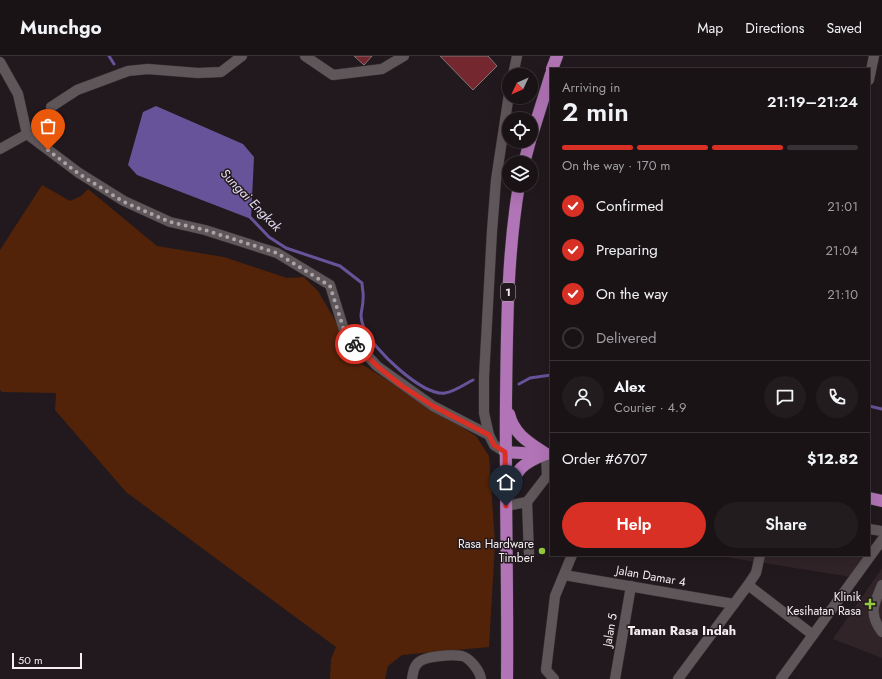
<!DOCTYPE html>
<html lang="en">
<head>
<meta charset="utf-8">
<style>
  :root { --surface:#191316; --page:#221c1f; --text:#f1f3f6; --muted:#9f9ea1; --line:#373235; --accent:#d93025 }
  body { margin:0; font-family:Jost,sans-serif; background:var(--page); color:var(--text); height:100vh; display:flex; flex-direction:column; font-size:15px; white-space:nowrap }
  * { box-sizing:border-box; margin:0 }
  p { font-size:13px; color:var(--muted) }
  .icon { flex:none; width:22px; height:22px; fill:none; stroke:currentColor; stroke-width:2; stroke-linecap:round; stroke-linejoin:round }
  .map { position:relative; flex:1; overflow:hidden }
  .drawer { position:absolute; left:550px; top:12px; width:320px; height:488px; display:flex; flex-direction:column; background:var(--surface); border-radius:0px; box-shadow:0 4px 16px #0002,0 0 0 1px var(--line) }
  .drawer>* { flex:none }
  .needle { width:26px; rotate:226deg }
  .buttons { position:absolute; left:502px; top:12px; display:grid; gap:8px }
  .buttons a { display:grid; place-items:center; width:36px; height:36px; border-radius:50%; background:var(--surface); box-shadow:0 4px 16px #0002,0 0 0 1px var(--line); font-size:20px }
  .scale { position:absolute; left:12px; bottom:10px; width:70px; box-sizing:border-box; padding-left:4px; border:2px solid #f4eef1; border-top:0; font-size:11px; line-height:14px; white-space:nowrap; color:#f4eef1; -webkit-text-stroke:3px #21191d; paint-order:stroke }
  .pin { position:absolute; display:grid; place-items:center; width:34px; height:34px; color:#fff; margin:-41px -17px; border-radius:50% 50% 50% 0; rotate:-45deg; box-shadow:0 0 4px #0007 }
  .pin .icon { rotate:45deg }
  .courier { position:absolute; display:grid; place-items:center; width:40px; height:40px; margin:-20px; border:3px solid #d93025; border-radius:50%; background:#fff; color:#222; box-shadow:0 1px 5px #0007 }
  .head em { font-style:normal; font-weight:600 }
  .head div { display:flex; flex-direction:column-reverse }
  .head { display:flex; align-items:center; justify-content:space-between; height:68px; padding:0 12px }
  h1 { font-size:26px; font-weight:600; line-height:30px }
  .bar { display:grid; grid-template-columns:repeat(4,1fr); gap:6px 4px; align-content:center; height:48px; padding:0 12px }
  .bar i { height:5px; border-radius:3px; background:var(--line) }
  .bar .current { background:var(--accent) }
  .bar p { grid-column:span 4 }
  .line { display:flex; align-items:center; gap:10px; padding:0 12px; border-top:1px solid var(--line) }
  .line div { flex:1 }
  .round { display:grid; place-items:center; flex:none; width:42px; height:42px; border-radius:21px; background:var(--page) }
  ol { padding:0 12px; list-style:none }
  li { display:flex; align-items:center; gap:12px; height:44px }
  li p { margin-inline-start:auto }
  li .icon { padding:4px; border-radius:50%; background:var(--accent); color:#fff; stroke-width:4 }
  li:last-child { color:var(--muted) }
  li i { width:22px; height:22px; border:2px solid var(--line); border-radius:50% }
  .action { display:flex; gap:8px; margin-top:auto; padding:8px 12px }
  .action a { flex:1; height:46px; border-radius:24px; background:var(--accent); color:#fff; font-size:16px; font-weight:600; line-height:46px; text-align:center }
  .action a+a { background:var(--page); color:var(--text) }
  header { display:flex; align-items:center; gap:24px; box-sizing:border-box; height:56px; padding:0 20px; background:var(--surface); border-bottom:1px solid var(--line) }
  header strong { font-size:19px }
  nav { display:flex; gap:22px; margin-inline-start:auto; font-size:14px }
  .map>svg:first-child { display:block }
  .built { fill:#312429 }
  .green { fill:#522309 }
  .water { fill:#675399 }
  .lines { fill:none; stroke-linecap:round; stroke-linejoin:round }
  .stream { stroke:#675399; stroke-width:3 }
  .building { fill:#75272f; stroke:#827777 }
  .minor-casing { stroke:#393436; stroke-width:11 }
  .major-casing { stroke:#393436; stroke-width:13 }
  .minor { stroke:#5f565a; stroke-width:10 }
  .major { stroke:#b174b6; stroke-width:12 }
  .done { stroke:#aaa3a7; stroke-width:4; stroke-dasharray:0 7.2 }
  .route { stroke:#d93025; stroke-width:5 }
  .poi-dot { fill:#94cc3c; stroke:#21191d; stroke-width:1.5 }
  .labels { text-anchor:middle; dominant-baseline:central; stroke-width:3; stroke-linejoin:round; paint-order:stroke }
  .shield { fill:#21191d; stroke:#b5aeb1; stroke-width:1 }
  .shield-label { font-size:11px; font-weight:bold; fill:#f4eef1 }
  .poi-label { font-size:12px; fill:#f4eef1; stroke:#21191d; text-anchor:end }
  .street-label { font-size:12px; fill:#f4eef1; stroke:#21191d }
  .water-label { font-size:13px; font-style:italic; fill:#e4e0f4; stroke:#21191d }
  .neighbourhood-label { font-size:13px; font-weight:bold; fill:#f4eef1; stroke:#21191d }
</style>
</head>
<body>
<header>
<strong>Munchgo</strong>
<nav><a>Map</a><a>Directions</a><a>Saved</a></nav>
</header>
<div class="map">
<svg width="882" height="623" viewBox="0 0 882 623">
  <rect width="100%" height="100%" fill="#21191d"/>
  <g class="built">
    <polygon points="713,499 867,499 851,521"/>
    <polygon points="882,512 882,602 833,583"/>
  </g>
  <polygon class="green" points="42,129 70,145 81,140 88,133 157,190 224,201 287,222 304,221 318,235 360,307 476,380 489,400 495,487 489,591 402,599 388,610 385,623 330,623 331,603 336,591 126,436 55,354 56,337 2,336 0,334 0,194"/>
  <polygon class="water" points="156,50 243,88 254,101 251,163 137,119 128,109 143,56"/>
  <g class="lines">
    <g class="stream">
      <polyline points="109,0 114,8"/>
      <path d="M249,160L269,181L286,192L340,210L362,227C362,232 364,238 363,243C363,256 358,257 364,272C373,293 422,340 445,337C454,336 465,328 473,324"/>
      <polyline points="519,328 530,322 551,319"/>
      <polyline points="869,350 882,353"/>
    </g>
  </g>
  <g class="building">
    <polygon points="354,0 372,0 364,9"/>
    <polygon points="440,0 488,0 497,10 473,34"/>
  </g>
  <g class="lines">
    <defs>
      <g id="minor">
        <polyline points="305,0 333,19 382,13 404,0"/>
        <polyline points="0,6 18,38 27,78 79,117 124,145 170,166 205,174 277,197 330,229 344,274 377,310 433,350 489,379"/>
        <polyline points="513,19 517,0"/>
        <polyline points="869,24 874,0"/>
        <polyline points="51,51 77,34 128,15 148,13 198,17 221,16 242,0"/>
        <polyline points="0,93 27,78"/>
        <polyline points="505,396 494,389 489,379 484,357 484,321 492,175 496,124 509,38"/>
        <polyline points="506,450 527,446"/>
        <polyline points="869,473 882,475"/>
        <polyline points="529,498 527,446 547,420 546,398"/>
        <polyline points="564,519 734,548"/>
        <polyline points="748,529 813,579"/>
        <path d="M882,529C874,548 868,558 882,576"/>
        <path d="M412,623C413,618 413,612 417,608C422,600 453,598 462,600C470,602 480,615 481,623"/>
        <polyline points="554,623 546,614 555,540 572,499"/>
        <polyline points="615,623 631,530"/>
        <polyline points="678,623 748,529 756,517 760,499"/>
        <polyline points="781,623 882,484"/>
      </g>
      <g id="major">
        <polyline points="552,13 557,0"/>
        <polyline points="531,82 551,18"/>
        <polyline points="524,107 530,85"/>
        <path d="M509,358C514,379 530,387 546,398"/>
        <polyline points="505,396 542,398"/>
        <path d="M509,438C515,413 523,407 546,398"/>
        <polyline points="869,442 882,445"/>
        <path d="M507,623C508,530 505,437 506,344C507,271 507,200 519,129"/>
      </g>
    </defs>
    <use href="#minor" class="minor-casing"/>
    <use href="#major" class="major-casing"/>
    <use href="#minor" class="minor"/>
    <use href="#major" class="major"/>
  </g>
  <g class="lines">
    <polyline class="done" points="48,94 79,118 124,146 170,166 205,174 277,197 330,230 344,274 355,288"/>
    <polyline class="route" points="355,288 377,310 402,330 433,350 489,379 494,389 505,396 506,450"/>
  </g>
  <g class="poi-dot">
    <circle cx="542" cy="495" r="4"/>
    <path d="M868 542h4v4h4v4h-4v4h-4v-4h-4v-4h4z"/>
  </g>
  <g class="labels">
    <rect class="shield" x="501" y="227" width="14" height="18" rx="3"/>
    <g class="shield-label">
      <text x="508" y="236">1</text>
    </g>
    <g class="poi-label">
      <text x="534" y="488">Rasa Hardware<tspan x="534" dy="14">Timber</tspan></text>
      <text x="861" y="541">Klinik<tspan x="861" dy="14">Kesihatan Rasa</tspan></text>
    </g>
    <g class="street-label">
      <text transform="translate(651 520) rotate(10)">Jalan Damar 4</text>
      <text transform="translate(610 574) rotate(-80)">Jalan 5</text>
    </g>
    <g class="water-label">
      <text transform="translate(251 144) rotate(46)">Sungai Engkak</text>
    </g>
    <g class="neighbourhood-label">
      <text x="682" y="574">Taman Rasa Indah</text>
    </g>
  </g>
</svg>
<div class="buttons">
<a><svg class="needle" viewBox="-14 -14 28 28"><path d="M0-13l5 13h-10z" fill="#e53935"/><path d="M0 13l5-13h-10z" fill="#9f9ea1"/></svg></a>
<a><svg class="icon" aria-label="locate" viewBox="0 0 24 24"><circle cx="12" cy="12" r="6"/><path d="M12 2v4M12 18v4M2 12h4M18 12h4"/></svg></a>
<a><svg class="icon" aria-label="layers" viewBox="0 0 24 24"><path d="M12 4l9 5-9 5-9-5zM3 14l9 5 9-5"/></svg></a>
</div>
<div class="scale">50 m</div>
<div class="pin" style="left:48px;top:94px;background:#ea580c"><svg class="icon" aria-label="bag" viewBox="0 0 24 24"><path d="M5 8h14l-1 12H6zM9 8a3 3 0 0 1 6 0"/></svg></div>
<div class="pin" style="left:506px;top:450px;background:#1f2937"><svg class="icon" aria-label="home" viewBox="0 0 24 24"><path d="M3 11l9-7 9 7M6 9v11h12V9"/></svg></div>
<div class="courier" style="left:355px;top:288px"><svg class="icon" aria-label="bike" viewBox="0 0 24 24"><circle cx="6" cy="16" r="4"/><circle cx="18" cy="16" r="4"/><path d="M6 16l4-8h5l3 8M10 8l3 8H6M13 5h3"/></svg></div>
<section class="drawer">
<div class="head"><div><h1>2 min</h1><p>Arriving in</p></div><em>21:19–21:24</em></div>
<div class="bar"><i class="current"></i><i class="current"></i><i class="current"></i><i></i><p>On the way · 170 m</p></div>
<ol>
<li><svg class="icon" aria-label="check" viewBox="0 0 24 24"><path d="M5 12l5 5 9-10"/></svg>Confirmed<p>21:01</p></li>
<li><svg class="icon" aria-label="check" viewBox="0 0 24 24"><path d="M5 12l5 5 9-10"/></svg>Preparing<p>21:04</p></li>
<li><svg class="icon" aria-label="check" viewBox="0 0 24 24"><path d="M5 12l5 5 9-10"/></svg>On the way<p>21:10</p></li>
<li><i></i>Delivered</li>
</ol>
<div class="line" style="height:72px"><a class="round"><svg class="icon" aria-label="person" viewBox="0 0 24 24"><circle cx="12" cy="8" r="4"/><path d="M4 21q1-7 8-7t8 7"/></svg></a><div><b>Alex</b><p>Courier · 4.9</p></div><a class="round"><svg class="icon" aria-label="chat" viewBox="0 0 24 24"><path d="M4 5h16v11H9l-5 4z"/></svg></a><a class="round"><svg class="icon" aria-label="phone" viewBox="0 0 24 24"><path d="M5 4h4l2 5-3 2q2 4 5 5l2-3 5 2v4C11 20 4 13 5 4z"/></svg></a></div>
<div class="line" style="height:52px"><div>Order #6707</div><b>$12.82</b></div>
<div class="action"><a>Help</a><a>Share</a></div>
</section>
</div>
</body>
</html>
